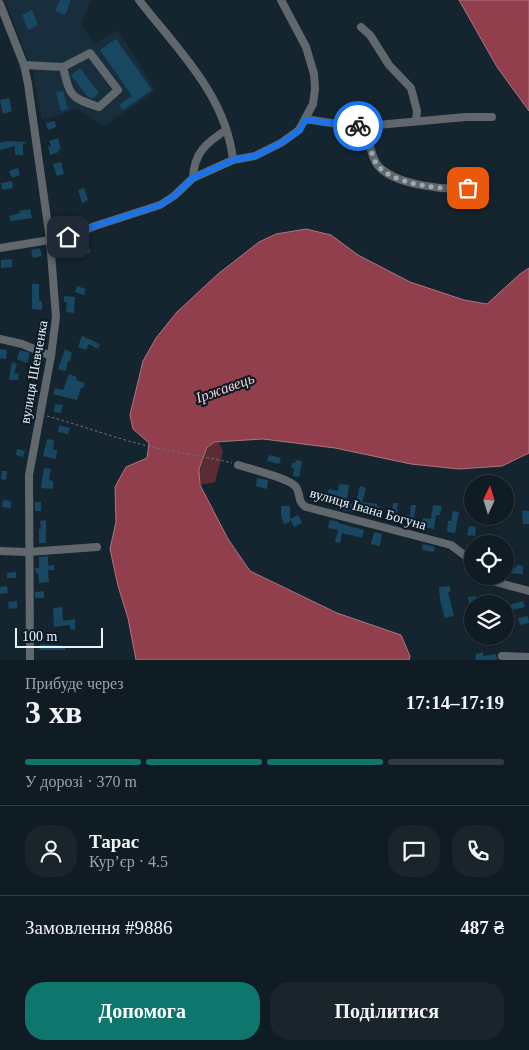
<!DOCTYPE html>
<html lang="uk">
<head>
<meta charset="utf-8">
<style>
  :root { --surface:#101c23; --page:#19252b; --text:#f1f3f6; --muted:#9ca1a6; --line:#303a41; --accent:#0f766e }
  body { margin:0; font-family:Georgia,serif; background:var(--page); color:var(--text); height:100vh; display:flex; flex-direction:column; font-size:19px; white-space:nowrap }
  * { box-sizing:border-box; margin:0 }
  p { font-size:16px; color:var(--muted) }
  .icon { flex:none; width:28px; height:28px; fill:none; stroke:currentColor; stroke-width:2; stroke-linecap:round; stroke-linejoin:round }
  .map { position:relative; height:660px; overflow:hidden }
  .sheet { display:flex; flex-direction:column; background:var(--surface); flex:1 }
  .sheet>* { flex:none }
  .needle { width:32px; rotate:4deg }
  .buttons { position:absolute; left:464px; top:475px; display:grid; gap:10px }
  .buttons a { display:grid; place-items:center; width:50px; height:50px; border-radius:50%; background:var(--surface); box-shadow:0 2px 8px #0003,0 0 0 1px var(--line); font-size:25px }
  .scale { position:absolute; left:15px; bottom:12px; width:88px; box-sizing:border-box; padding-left:5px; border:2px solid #e9f3fa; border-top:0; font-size:14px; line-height:18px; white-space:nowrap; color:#e9f3fa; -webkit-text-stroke:4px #0c1b25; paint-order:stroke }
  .pin { position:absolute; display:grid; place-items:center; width:42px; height:42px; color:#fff; margin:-21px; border-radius:10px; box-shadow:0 2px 8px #0006 }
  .courier { position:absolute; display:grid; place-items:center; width:50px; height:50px; margin:-25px; border:4px solid #1a73e8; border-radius:50%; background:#fff; color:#222; box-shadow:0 1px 6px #0007 }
  .overview em { font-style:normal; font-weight:800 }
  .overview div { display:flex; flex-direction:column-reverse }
  .overview { display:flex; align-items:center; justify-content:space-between; height:85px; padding:0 25px }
  h1 { font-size:32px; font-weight:800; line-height:38px }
  .bar { display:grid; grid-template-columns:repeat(4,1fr); gap:8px 5px; align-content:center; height:60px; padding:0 25px }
  .bar i { height:6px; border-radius:4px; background:var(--line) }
  .bar .active { background:var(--accent) }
  .bar p { grid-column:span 4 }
  .line { display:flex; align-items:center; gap:12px; padding:0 25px; border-top:1px solid var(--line) }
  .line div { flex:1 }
  .round { display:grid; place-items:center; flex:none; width:52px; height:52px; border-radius:20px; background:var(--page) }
  .action { display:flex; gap:10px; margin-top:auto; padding:10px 25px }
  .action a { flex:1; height:58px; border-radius:20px; background:var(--accent); color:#fff; font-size:20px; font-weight:800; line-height:58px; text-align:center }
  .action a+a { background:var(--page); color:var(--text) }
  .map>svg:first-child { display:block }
  .built { fill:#182e3c }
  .green { fill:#5b2c33 }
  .water { fill:#923f4d; stroke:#ac7581 }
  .building { fill:#184762 }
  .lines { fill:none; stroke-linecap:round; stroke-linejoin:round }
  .path { stroke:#69767f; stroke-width:1; stroke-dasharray:2.5 2.5; stroke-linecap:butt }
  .minor { stroke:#60686d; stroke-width:8 }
  .done { stroke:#9fabb3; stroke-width:5; stroke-dasharray:0 9 }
  .route { stroke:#1a73e8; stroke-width:6 }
  .labels { text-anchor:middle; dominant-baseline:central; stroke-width:4.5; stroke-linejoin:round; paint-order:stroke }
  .street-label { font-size:14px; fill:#e9f3fa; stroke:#0c1b25 }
  .water-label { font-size:15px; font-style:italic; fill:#fccacf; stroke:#0c1b25 }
</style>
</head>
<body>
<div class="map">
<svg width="529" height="660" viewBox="0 0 529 660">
  <rect width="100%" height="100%" fill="#15252f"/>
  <polygon class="built" points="5,0 91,0 81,24 94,44 118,30 156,91 104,126 78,109 42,120 33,73"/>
  <path class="green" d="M214,442H219L223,452L215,482L200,485C199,468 201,454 214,442Z"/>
  <g class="water">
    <polygon points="459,0 529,0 529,111 497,67"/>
    <polygon points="306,229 331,235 358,255 410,282 464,300 487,304 520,274 529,268 529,453 502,466 459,469 411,464 335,448 263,439 214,442 207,448 202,460 199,470 200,485 228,539 250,571 337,613 401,635 410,656 409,660 136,660 128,618 118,586 110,549 116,522 115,487 126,467 147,458 149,443 133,429 130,415 143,361 156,338 177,312 218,274 259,242 276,234"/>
  </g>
  <g class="building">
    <polygon points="60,0 71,0 65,15 55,11"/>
    <polygon points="32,10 38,25 28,30 22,15"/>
    <polygon points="116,39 152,90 123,110 119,105 132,96 100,50"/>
    <polygon points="80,68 99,93 92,99 88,97 71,75"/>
    <polygon points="63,91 68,109 61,111 56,92"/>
    <polygon points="9,98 12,111 3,114 0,100"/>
    <polygon points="55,121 56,127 48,130 46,123"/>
    <polygon points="58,138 61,149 58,150 59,152 50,155 48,147 51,146 49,141"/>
    <polygon points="8,141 26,142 26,143 23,144 23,155 15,155 15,146 0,150 0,143"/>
    <polygon points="61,162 64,174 57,176 53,164"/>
    <polygon points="18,168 20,175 12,178 9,171"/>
    <polygon points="12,181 13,188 2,190 1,183"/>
    <polygon points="84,188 88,200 82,203 78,190"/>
    <polygon points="30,209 32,218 11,221 9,216 20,213 19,211"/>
    <polygon points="65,218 67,227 61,229 58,220"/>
    <polygon points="87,244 91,252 82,257 78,250"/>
    <polygon points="40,248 42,256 33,258 31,250"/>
    <polygon points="12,259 12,267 1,268 1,260"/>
    <polygon points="32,284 39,284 39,301 42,301 42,310 32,309"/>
    <polygon points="77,286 86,289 84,295 75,292"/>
    <polygon points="64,296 75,297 74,313 66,312 67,302 64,302"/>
    <polygon points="38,324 44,324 43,338 37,337"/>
    <polygon points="82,336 100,344 98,349 89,344 86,350 78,347"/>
    <polygon points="0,349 7,350 6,359 0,358"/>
    <polygon points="65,349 72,353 70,361 68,361 66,371 58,369"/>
    <polygon points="20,350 30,353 27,363 17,359"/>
    <polygon points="12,362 17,364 14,373 19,374 18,380 9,380"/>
    <polygon points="69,374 77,377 76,380 85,383 83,388 81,388 77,400 53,394 55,388 63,390"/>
    <polygon points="55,404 63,405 61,413 54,412"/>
    <polygon points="59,425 70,428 68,434 58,432"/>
    <polygon points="47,439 54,440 53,450 57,450 56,459 43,456"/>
    <polygon points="17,449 25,451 23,457 16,455"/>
    <polygon points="269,455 281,458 279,464 267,461"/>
    <polygon points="296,460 302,461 299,477 293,476 294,468 291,468 292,463 295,463"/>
    <polygon points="44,468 51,469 49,480 53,481 53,489 41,488"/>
    <polygon points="2,471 7,471 6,480 1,479"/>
    <polygon points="257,478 268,480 267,489 256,486"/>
    <polygon points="339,484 349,485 347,501 356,502 360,486 366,488 362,502 377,504 377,506 380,507 377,518 370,516 370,515 343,510 344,504 315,501 316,493 327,494 329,489 338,491"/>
    <polygon points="3,500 11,501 11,508 2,507"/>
    <rect x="35" y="502" width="6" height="9"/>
    <polygon points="393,503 398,503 396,522 389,521 390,513 392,513"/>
    <polygon points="411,505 416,505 413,525 407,524 407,522 405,521 406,515 410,516"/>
    <polygon points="433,505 442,506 440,515 436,515 434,529 422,527 423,518 431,519"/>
    <polygon points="281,506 290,506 290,522 284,524 281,515"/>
    <polygon points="522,510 529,511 529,524 523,524"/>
    <polygon points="453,511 459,512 455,533 447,532 448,521 451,521"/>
    <polygon points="298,515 302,523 294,527 290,519"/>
    <polygon points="46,520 46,543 39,543 39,529 41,529 40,521"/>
    <polygon points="330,520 339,522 338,523 364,530 362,538 342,533 340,543 335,542 338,530 328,528"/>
    <polygon points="469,526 476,527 475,536 467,535"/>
    <polygon points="374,532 382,534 380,546 371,544"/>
    <polygon points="423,544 435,547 434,552 422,550"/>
    <polygon points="48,556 48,566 54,565 54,570 48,570 49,582 39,583 38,573 36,573 35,568 39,568 39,557"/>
    <polygon points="516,565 523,566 523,574 505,573 505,567 516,568"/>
    <polygon points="16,572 16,578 7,578 7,573"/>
    <polygon points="7,586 8,593 0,594 0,587"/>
    <polygon points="450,586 450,592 448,592 454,616 445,618 440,600 439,587"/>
    <polygon points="44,591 44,598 35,598 35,592"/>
    <polygon points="476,596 477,604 469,604 468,597"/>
    <polygon points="17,601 17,608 9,609 8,602"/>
    <polygon points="523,601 525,607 505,611 505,606"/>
    <polygon points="62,607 63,621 75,619 75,630 70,629 70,625 54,627 53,608"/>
    <polygon points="528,616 529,623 520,625 518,618"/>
    <polygon points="40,644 66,646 65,650 39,650"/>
    <polygon points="483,652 483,656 496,654 497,660 475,660 476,654"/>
  </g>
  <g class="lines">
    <path class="path" d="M47,416C80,425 111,437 144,445C173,452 203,456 232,463"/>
    <g class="minor">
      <path d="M139,0C177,49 226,95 233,160"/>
      <polyline points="0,4 24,65 28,84 50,240 56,317 51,356 29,475 30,660"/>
      <polyline points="361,27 370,35 389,65 411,88 417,111 416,121"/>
      <path d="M24,65L63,67L90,53L118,90L99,107C70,98 70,96 63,67"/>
      <polyline points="305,119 351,126 366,126 466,117 492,117"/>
      <path d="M366,126C368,138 370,152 376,163C390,185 453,193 476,186"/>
      <path d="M193,178C194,153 206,143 226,130"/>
      <polyline points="0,248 68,237 95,226 160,205 174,196 193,178 233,160 255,156 281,143 299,130 313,104 315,89 314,74 306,47 281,0"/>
      <polyline points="0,339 22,344 51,356"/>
      <path d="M238,465C250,469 289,478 296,487C301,494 297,502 306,507L451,545L472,561"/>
      <polyline points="0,551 28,552 97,547"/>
      <polyline points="487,576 496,582 529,591"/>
      <polyline points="502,656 529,657"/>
    </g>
  </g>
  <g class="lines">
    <path class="done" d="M358,126H366C368,138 370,152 376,163C390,185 444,190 468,188"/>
    <polyline class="route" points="68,237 95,226 160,205 174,196 193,178 233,160 255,156 281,143 300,130 305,120 358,126"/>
  </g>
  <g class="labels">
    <g class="street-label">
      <text transform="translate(34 372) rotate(-80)">вулиця Шевченка</text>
      <text transform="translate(368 509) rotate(16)">вулиця Івана Богуна</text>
    </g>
    <g class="water-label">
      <text transform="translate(225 388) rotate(-20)">Іржавець</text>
    </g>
  </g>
</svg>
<div class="buttons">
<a><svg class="needle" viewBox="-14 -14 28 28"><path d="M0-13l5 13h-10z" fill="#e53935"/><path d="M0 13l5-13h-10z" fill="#9ca1a6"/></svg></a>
<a><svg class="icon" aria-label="locate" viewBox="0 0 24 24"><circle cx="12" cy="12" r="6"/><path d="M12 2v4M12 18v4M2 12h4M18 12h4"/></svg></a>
<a><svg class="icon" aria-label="layers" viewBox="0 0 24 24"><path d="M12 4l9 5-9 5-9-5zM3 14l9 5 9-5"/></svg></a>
</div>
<div class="scale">100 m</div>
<div class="pin" style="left:468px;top:188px;background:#ea580c"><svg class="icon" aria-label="bag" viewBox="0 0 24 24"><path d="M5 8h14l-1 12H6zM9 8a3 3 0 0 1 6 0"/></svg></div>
<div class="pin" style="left:68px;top:237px;background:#1f2937"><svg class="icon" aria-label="home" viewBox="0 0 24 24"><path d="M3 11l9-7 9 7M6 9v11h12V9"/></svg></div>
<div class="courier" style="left:358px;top:126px"><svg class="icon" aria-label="bike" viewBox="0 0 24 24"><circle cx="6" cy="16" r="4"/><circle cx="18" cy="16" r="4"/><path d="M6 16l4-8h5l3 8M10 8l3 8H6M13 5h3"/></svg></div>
</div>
<section class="sheet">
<div class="overview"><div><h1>3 хв</h1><p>Прибуде через</p></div><em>17:14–17:19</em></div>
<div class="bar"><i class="active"></i><i class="active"></i><i class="active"></i><i></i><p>У дорозі · 370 m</p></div>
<div class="line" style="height:90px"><a class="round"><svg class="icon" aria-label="person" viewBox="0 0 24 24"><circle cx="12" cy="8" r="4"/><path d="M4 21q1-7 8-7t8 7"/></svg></a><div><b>Тарас</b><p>Кур’єр · 4.5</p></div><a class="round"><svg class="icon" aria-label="chat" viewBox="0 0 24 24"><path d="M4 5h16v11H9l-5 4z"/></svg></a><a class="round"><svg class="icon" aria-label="phone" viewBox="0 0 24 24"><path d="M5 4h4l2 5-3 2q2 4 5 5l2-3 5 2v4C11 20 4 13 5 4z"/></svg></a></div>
<div class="line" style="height:65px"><div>Замовлення #9886</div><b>487 ₴</b></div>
<div class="action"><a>Допомога</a><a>Поділитися</a></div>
</section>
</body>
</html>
